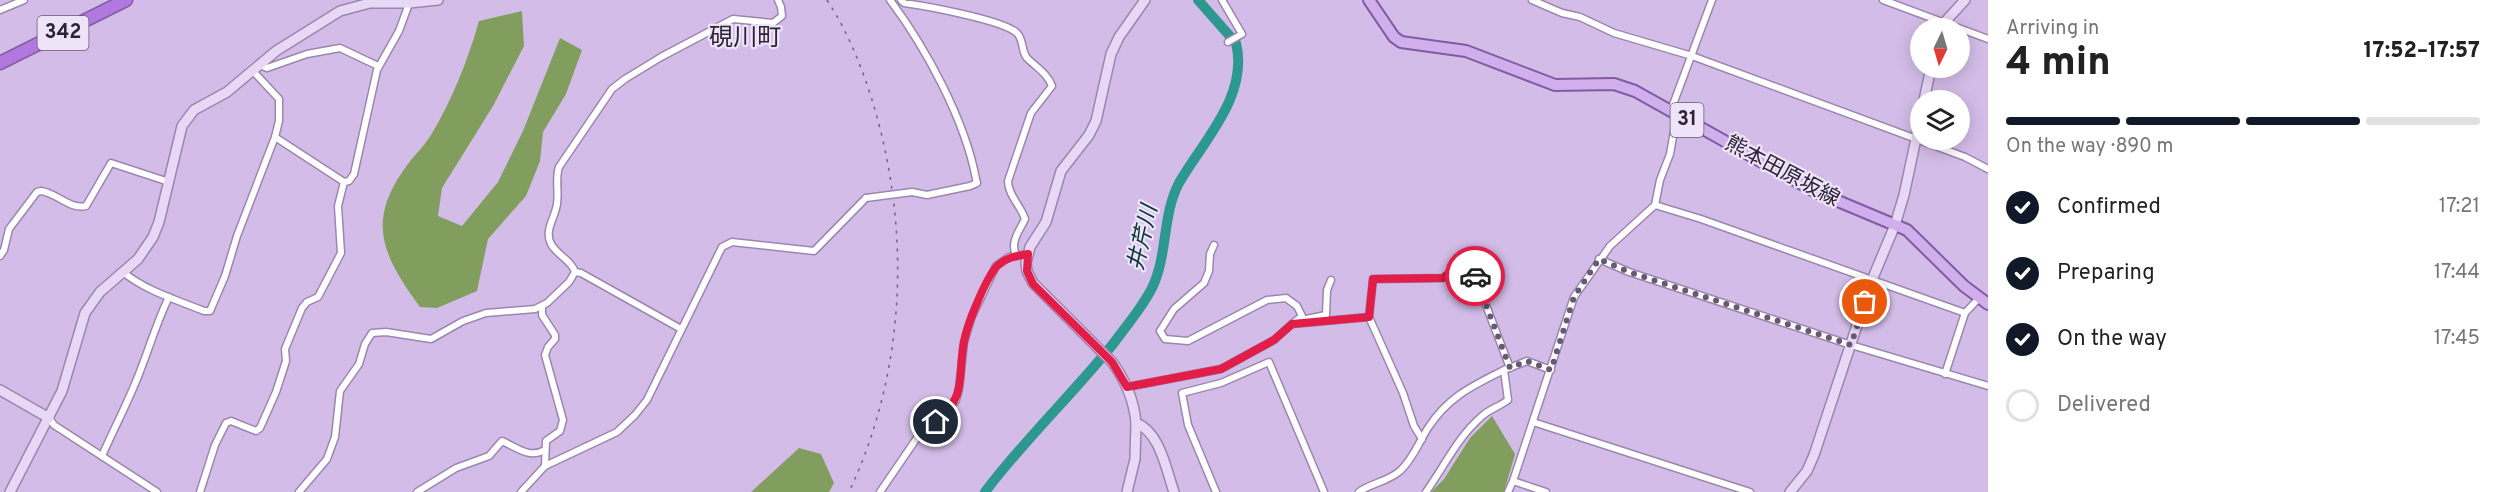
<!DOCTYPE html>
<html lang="en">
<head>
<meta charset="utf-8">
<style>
  :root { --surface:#fff; --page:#f2f2f2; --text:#222; --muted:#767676; --line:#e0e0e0; --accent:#111827 }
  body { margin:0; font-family:Overpass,"Noto Sans JP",sans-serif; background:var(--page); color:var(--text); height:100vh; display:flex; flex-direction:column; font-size:22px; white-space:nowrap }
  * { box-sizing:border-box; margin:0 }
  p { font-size:20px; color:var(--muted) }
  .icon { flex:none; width:33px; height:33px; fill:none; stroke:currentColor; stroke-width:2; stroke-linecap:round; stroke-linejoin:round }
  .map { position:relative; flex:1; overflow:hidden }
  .side { display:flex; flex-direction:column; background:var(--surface); width:510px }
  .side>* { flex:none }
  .needle { width:39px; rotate:185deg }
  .fabs { position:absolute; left:1910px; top:18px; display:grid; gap:12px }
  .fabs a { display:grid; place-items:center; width:60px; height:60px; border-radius:50%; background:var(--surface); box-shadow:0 3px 15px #0003; font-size:30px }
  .pin { position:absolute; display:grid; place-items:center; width:51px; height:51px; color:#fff; margin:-26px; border:3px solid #fff; border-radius:50%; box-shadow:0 2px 6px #0007 }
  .courier { position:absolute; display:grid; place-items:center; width:60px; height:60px; margin:-30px; border:4px solid #e11d48; border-radius:50%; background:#fff; color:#222; box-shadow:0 2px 8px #0007 }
  .overview em { font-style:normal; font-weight:800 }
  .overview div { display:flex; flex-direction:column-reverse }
  .overview { display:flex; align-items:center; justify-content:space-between; height:102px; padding:0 18px }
  h1 { font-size:39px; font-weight:800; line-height:45px }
  .bar { display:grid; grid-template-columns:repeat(4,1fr); gap:9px 6px; align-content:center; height:72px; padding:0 18px }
  .bar i { height:8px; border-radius:4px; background:var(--line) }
  .bar .on { background:var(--accent) }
  .bar p { grid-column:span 4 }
  ol { padding:0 18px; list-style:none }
  li { display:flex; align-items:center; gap:18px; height:66px }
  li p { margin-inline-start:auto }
  li .icon { padding:6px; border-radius:50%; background:var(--accent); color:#fff; stroke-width:4 }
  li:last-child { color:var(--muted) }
  li i { width:33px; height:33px; border:3px solid var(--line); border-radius:50% }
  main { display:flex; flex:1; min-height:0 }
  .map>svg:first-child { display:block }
  .forest { fill:#829e5e }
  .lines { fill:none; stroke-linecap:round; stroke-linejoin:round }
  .river { stroke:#2d9890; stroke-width:10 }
  .street-casing { stroke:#9b86af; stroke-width:9 }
  .secondary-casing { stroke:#9b86af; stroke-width:12 }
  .primary-casing { stroke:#825ba3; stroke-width:14 }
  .highway-casing { stroke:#825ba3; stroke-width:15 }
  .street { stroke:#fff; stroke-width:6 }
  .secondary { stroke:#e8d7f5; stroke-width:9 }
  .primary { stroke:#d0afec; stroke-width:10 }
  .highway { stroke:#b179df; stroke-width:12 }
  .rail { stroke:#71637e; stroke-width:1.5; stroke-dasharray:3 6; stroke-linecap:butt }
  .street-bridge-casing { stroke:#9b86af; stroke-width:9; stroke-linecap:butt }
  .street-bridge { stroke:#fff; stroke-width:6 }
  .done { stroke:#665a73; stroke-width:6; stroke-dasharray:0 10.8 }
  .route { stroke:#e11d48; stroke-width:8 }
  .labels { text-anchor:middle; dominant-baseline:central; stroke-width:4.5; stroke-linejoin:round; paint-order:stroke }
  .shield { fill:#eee3f9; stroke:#665d6f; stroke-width:1.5 }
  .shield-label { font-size:20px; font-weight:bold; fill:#2c2434 }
  .street-label { font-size:21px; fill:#2c2434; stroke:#eee3f9 }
  .water-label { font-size:22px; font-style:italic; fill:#033532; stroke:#eee3f9 }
  .quarter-label { font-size:24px; fill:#2c2434; stroke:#eee3f9 }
</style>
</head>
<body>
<main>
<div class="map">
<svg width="1988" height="492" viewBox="0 0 1988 492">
  <rect width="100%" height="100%" fill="#d3bde8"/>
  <g class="forest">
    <path d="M522,11L524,46L493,106L442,188L438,216L462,226L498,182L523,131L560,38L582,50L566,94L543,132L540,161L526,196L488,239L477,291L437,308L420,307C386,260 365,225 403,171C411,158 423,148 431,135C452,100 468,60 479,21Z"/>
    <polygon points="1492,416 1515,454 1504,492 1431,492 1444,479 1470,438"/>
    <polygon points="799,448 821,454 834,483 829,492 751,492"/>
  </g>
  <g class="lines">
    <path class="river" d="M985,492C1024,440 1072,395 1113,344C1126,326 1142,308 1152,288C1168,255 1162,215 1179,183C1203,141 1249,96 1236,43L1198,0"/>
    <defs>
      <g id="street">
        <path d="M890,0C926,48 965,120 976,179L977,183L970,186L927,195L912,192"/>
        <path d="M901,0L904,3C926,6 1003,20 1017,33C1024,40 1021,51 1027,58C1036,67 1048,74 1052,86L1031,113L1008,181C1008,195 1021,206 1025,219C1019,232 1010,241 1016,256"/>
        <polyline points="1222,0 1242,34 1228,42"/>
        <polyline points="1532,0 1562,13 1580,17 1614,33 1692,56 1965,157 1988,169"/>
        <polyline points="1883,0 1988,39"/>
        <polyline points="0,10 24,0"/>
        <polyline points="260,65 267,68 307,54 340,48 378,66"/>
        <polyline points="253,71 279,99 279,121 275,137 344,182"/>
        <polyline points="1671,110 1712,0"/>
        <polyline points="344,182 349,181 354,174 377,70 399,31 410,1"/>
        <polyline points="1655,205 1701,219 1965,313"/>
        <polyline points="1214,245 1210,254 1209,271 1204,283 1174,309 1160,331 1165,339 1188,341 1267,300 1286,298 1297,306 1302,316 1292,324"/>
        <path d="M0,256L4,250L9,229L37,192L41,191C57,193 70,210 86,206L111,163L169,182"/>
        <polyline points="1599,259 1629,272 1851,345 1988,386"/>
        <path d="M123,272C146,291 177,300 204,311H210L225,276L237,236L275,137"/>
        <polyline points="542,306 542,315 555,335 555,339 548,347 545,355 563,420 560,431 546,441 545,466"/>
        <polyline points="1301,320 1326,315 1327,290 1331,280"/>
        <path d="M681,329L581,273L575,272C572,261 557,255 551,244C544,230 555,218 557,204C559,191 555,179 559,167L612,89L625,79L661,57L733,19L773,23L782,16L781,7L778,0"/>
        <polyline points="1945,374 1965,313 1980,297"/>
        <polyline points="1127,387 1221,369 1274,340 1292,324 1369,317"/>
        <polyline points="49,418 54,425 157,492"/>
        <polyline points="1533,422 1750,492"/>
        <polyline points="1422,439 1414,426 1403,393 1369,317 1373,279 1443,278 1464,262 1471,266 1510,368"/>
        <path d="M102,456C115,426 131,397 142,366C151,343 158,319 169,297"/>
        <polyline points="200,492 215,445 226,423 231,421 256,431 260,428 276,392 286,361 285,349 302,308 307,302 318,297 341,253 338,206 344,182"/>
        <polyline points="299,492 327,459 335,437 340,391 359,364 365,344 372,333 386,332 431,339 463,321 486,313 535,309 547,303 569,282 575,272"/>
        <path d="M417,492L456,468L489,456L502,441C516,447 529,459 545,450"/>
        <polyline points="521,492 545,466 617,432 635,415 647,400 722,247 732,242 814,251 866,198"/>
        <polyline points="880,492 921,432 949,411 956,400 959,389 964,342 972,316 996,266 1009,257 1028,254"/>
        <polyline points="1216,492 1188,425 1182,393 1221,383 1269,362 1324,492"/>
        <path d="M1359,492C1371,483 1387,482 1400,471C1413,459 1419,442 1428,428C1448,397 1472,386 1504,370"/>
        <path d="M1426,492C1444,467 1457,438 1481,417C1489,409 1499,407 1508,400L1504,370L1527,361L1551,370"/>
        <polyline points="1508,492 1513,481"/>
        <polyline points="1546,492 1513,481 1574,297 1610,246 1655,205 1660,180 1670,154 1677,114"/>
      </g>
      <g id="secondary">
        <path d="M1145,0L1119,37L1111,54L1096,121L1089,135L1061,171L1046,222L1030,247L1026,263L1027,271L1033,283L1112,362C1126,381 1134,400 1136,423C1160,432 1166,469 1174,492"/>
        <polyline points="1942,28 1944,23 1965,0"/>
        <polyline points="1924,100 1931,68"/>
        <polyline points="0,390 49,418"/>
        <polyline points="10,492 62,391 85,313 100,292 138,259 153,237 159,222 182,126 194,110 227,92 276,51 340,11 370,3 409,3 438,0"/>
        <polyline points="1127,492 1135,459 1136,423"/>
        <polyline points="1790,492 1807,471 1814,455 1872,280 1895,225 1904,195 1920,120"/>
      </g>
      <polyline id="primary" points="1369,0 1394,37 1401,42 1466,51 1555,85 1614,84 1635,91 1814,191 1907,230 1964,286 1988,304"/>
      <polyline id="highway" points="0,63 126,0"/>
    </defs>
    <use href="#street" class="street-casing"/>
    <use href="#secondary" class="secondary-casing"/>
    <use href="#primary" class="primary-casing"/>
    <use href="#highway" class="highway-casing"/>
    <use href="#street" class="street"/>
    <use href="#secondary" class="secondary"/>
    <use href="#primary" class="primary"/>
    <use href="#highway" class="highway"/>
    <path class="rail" d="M827,0C850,35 866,77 877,117C911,241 904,375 849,492"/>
    <defs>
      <polyline id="street-bridge" points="866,198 912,192"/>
    </defs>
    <use href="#street-bridge" class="street-bridge-casing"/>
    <use href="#street-bridge" class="street-bridge"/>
  </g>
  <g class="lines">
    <polyline class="done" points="1475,276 1510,368 1527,361 1551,370 1574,297 1599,259 1629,272 1851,345 1865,302"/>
    <path class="route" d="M936,422C968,395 957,378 964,342C967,325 986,277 998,265C1007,257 1017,256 1028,254L1027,271L1033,284L1112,362L1127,387L1221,369L1274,340L1292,324L1369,317L1373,279L1443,278L1464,262L1471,266L1475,276"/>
  </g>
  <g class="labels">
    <g class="shield">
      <rect x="37.5" y="16" width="51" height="34" rx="4.5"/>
      <rect x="1670.5" y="103" width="33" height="34" rx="4.5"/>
    </g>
    <g class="shield-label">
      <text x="63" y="33">342</text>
      <text x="1687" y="120">31</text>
    </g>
    <g class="street-label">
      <text transform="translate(1782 172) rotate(28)">熊本田原坂線</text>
    </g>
    <g class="water-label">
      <text transform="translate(1144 238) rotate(-77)">井芹川</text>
    </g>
    <g class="quarter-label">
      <text x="745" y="39">硯川町</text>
    </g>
  </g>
</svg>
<div class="fabs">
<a><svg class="needle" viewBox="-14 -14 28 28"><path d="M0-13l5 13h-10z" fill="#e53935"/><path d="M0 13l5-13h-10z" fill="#767676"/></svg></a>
<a><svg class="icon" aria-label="layers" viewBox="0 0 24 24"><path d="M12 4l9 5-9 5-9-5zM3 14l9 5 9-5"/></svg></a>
</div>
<div class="pin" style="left:1865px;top:302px;background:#ea580c"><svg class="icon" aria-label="bag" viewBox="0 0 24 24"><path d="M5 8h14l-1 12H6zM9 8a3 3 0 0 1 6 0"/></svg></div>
<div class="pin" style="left:936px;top:422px;background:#1f2937"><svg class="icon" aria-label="home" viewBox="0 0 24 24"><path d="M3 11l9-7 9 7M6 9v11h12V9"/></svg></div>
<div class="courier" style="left:1475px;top:276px"><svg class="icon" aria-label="car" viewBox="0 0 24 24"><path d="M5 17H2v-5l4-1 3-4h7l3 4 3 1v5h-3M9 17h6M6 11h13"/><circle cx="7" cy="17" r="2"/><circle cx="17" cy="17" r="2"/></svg></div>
</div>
<section class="side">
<div class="overview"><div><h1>4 min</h1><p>Arriving in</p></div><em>17:52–17:57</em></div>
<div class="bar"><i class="on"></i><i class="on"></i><i class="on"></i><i></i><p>On the way · 890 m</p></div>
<ol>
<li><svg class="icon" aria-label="check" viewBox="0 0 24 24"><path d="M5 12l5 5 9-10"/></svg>Confirmed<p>17:21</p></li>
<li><svg class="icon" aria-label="check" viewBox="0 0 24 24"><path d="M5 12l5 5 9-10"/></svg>Preparing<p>17:44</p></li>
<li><svg class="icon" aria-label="check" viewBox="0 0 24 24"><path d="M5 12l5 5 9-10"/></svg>On the way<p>17:45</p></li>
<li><i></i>Delivered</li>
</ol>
</section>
</main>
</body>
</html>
